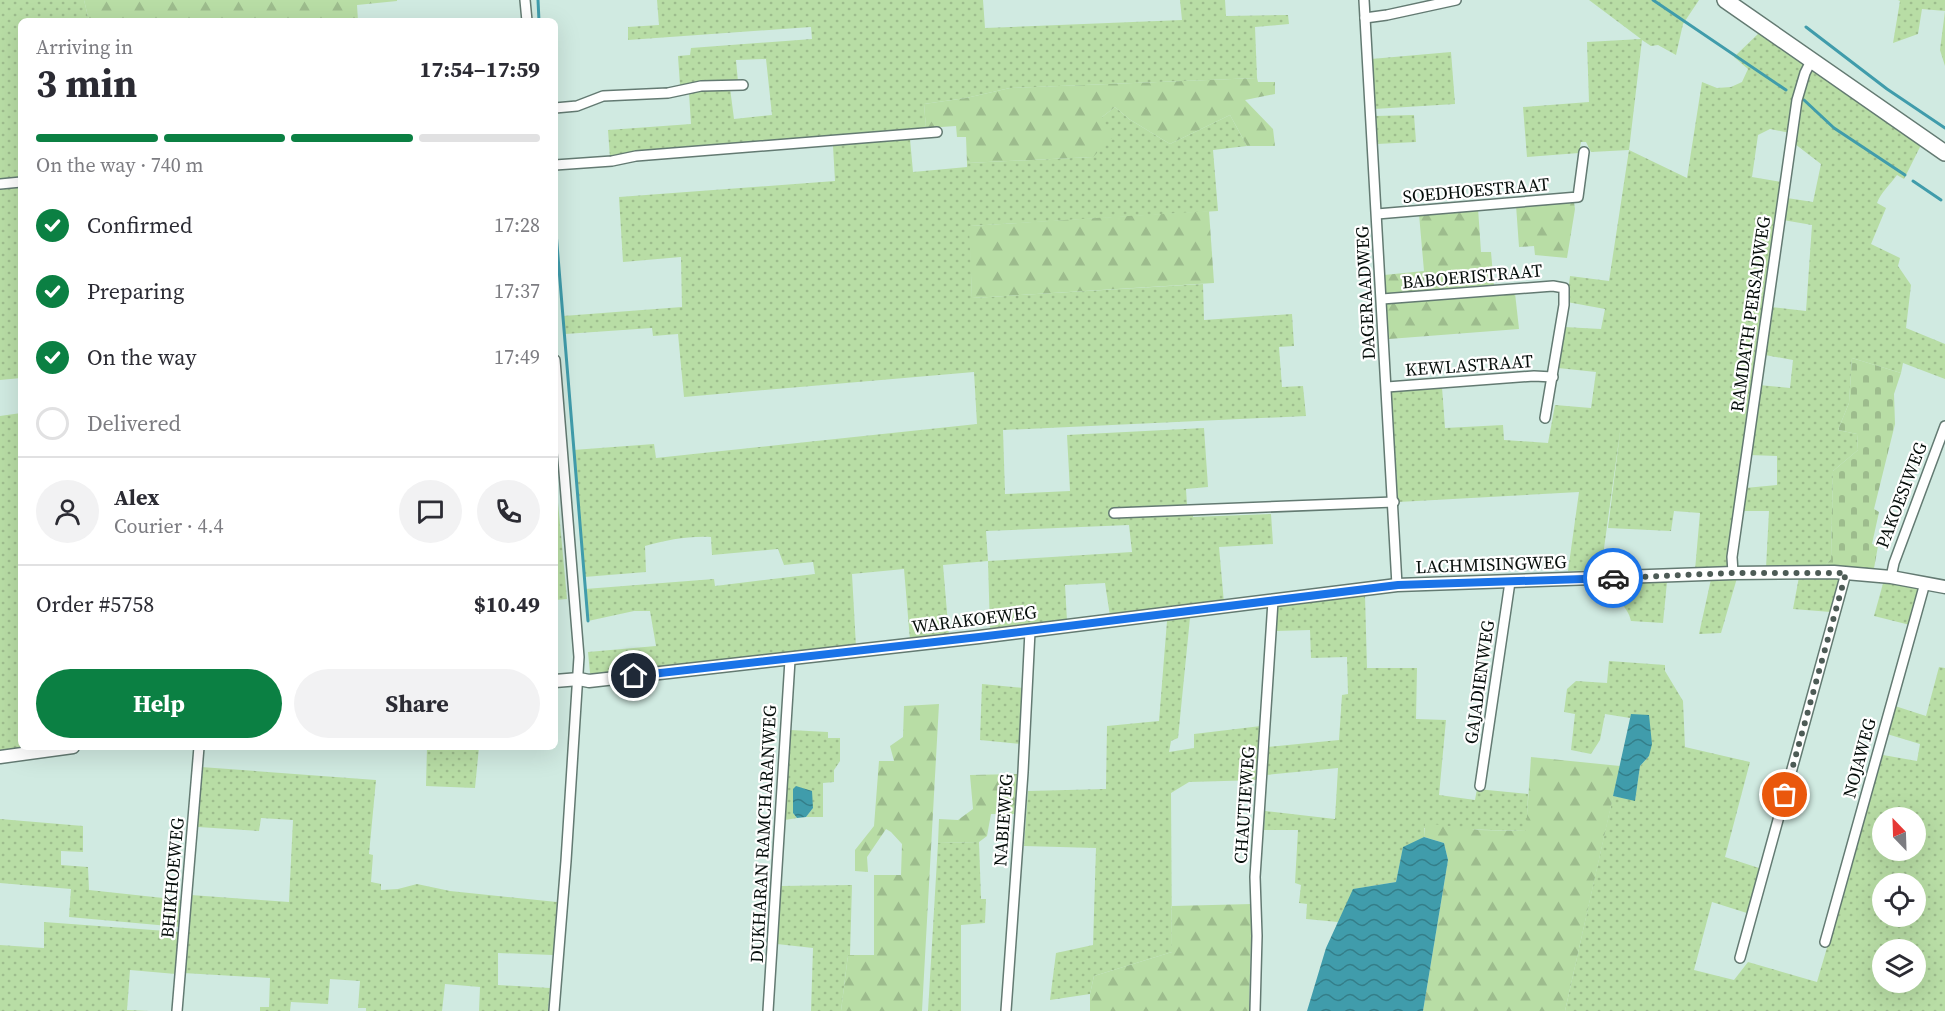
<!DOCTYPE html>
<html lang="en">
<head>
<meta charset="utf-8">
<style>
  :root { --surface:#fff; --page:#f2f2f3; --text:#2b2b33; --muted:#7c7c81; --line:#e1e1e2; --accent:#0b8043 }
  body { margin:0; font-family:"Source Serif 4",serif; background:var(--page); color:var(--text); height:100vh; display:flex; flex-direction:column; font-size:22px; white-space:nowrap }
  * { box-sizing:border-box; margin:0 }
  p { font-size:20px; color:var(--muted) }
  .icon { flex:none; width:33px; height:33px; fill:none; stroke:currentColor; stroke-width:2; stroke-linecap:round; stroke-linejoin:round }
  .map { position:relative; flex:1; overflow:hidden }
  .sheet { position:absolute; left:18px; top:18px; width:540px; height:732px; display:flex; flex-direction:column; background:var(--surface); border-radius:9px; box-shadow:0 6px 24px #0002 }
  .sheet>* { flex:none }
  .needle { width:39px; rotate:337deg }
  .tools { position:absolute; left:1872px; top:807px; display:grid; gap:12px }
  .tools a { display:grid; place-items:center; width:54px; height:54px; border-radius:50%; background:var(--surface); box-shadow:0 6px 24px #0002; font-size:30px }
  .pin { position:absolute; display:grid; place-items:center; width:51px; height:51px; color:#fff; margin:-26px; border:3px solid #fff; border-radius:50%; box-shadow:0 2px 6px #0007 }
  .courier { position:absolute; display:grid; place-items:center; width:60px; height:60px; margin:-30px; border:4px solid #1a73e8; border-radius:50%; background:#fff; color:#222; box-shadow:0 2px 8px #0007 }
  .headline em { font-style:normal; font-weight:700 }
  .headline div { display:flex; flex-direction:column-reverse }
  .headline { display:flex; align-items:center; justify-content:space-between; height:102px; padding:0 18px }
  h1 { font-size:39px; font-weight:700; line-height:45px }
  .bar { display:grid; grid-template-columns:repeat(4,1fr); gap:9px 6px; align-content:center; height:72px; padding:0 18px }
  .bar i { height:8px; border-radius:4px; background:var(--line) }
  .bar .on { background:var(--accent) }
  .bar p { grid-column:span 4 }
  .line { display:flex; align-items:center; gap:15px; padding:0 18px; border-top:2px solid var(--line) }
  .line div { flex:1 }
  .round { display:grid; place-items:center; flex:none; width:63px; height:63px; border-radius:32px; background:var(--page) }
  ol { padding:0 18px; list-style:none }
  li { display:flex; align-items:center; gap:18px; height:66px }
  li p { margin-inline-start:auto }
  li .icon { padding:6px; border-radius:50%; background:var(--accent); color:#fff; stroke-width:4 }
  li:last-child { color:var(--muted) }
  li i { width:33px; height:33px; border:3px solid var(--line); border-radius:50% }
  .action { display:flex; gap:12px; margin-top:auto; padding:12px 18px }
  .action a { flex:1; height:69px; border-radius:36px; background:var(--accent); color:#fff; font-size:24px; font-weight:700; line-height:69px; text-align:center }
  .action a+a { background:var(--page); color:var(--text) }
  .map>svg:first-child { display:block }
  .grass { fill:url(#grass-dots); fill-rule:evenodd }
  .forest { fill:url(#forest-firs) }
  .cemetery { fill:url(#cemetery-stones) }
  .water { fill:url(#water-waves) }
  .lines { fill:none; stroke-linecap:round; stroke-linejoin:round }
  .stream { stroke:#409cab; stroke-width:3 }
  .minor-casing { stroke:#637a72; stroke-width:12 }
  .tertiary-casing { stroke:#637a72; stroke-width:15 }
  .primary-casing { stroke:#637a72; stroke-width:18 }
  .minor { stroke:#fff; stroke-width:9 }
  .tertiary { stroke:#fff; stroke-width:12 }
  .primary { stroke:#fff; stroke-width:15 }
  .done { stroke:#4d5b56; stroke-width:6; stroke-dasharray:0 10.8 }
  .route { stroke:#1a73e8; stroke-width:8 }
  .labels { text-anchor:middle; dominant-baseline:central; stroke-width:4.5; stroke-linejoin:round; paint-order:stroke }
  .street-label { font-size:18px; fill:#060e0b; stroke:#fff }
</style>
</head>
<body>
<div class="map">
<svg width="1945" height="1011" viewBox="0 0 1945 1011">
  <defs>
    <pattern id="grass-dots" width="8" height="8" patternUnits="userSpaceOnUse" patternTransform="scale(1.5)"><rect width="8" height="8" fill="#b8dda5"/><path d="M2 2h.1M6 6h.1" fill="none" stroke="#9dbc8d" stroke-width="1.8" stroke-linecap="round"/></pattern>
    <pattern id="forest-firs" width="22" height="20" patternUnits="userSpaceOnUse" patternTransform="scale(1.5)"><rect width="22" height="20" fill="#b8dda5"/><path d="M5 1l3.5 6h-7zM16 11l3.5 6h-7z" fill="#9dbc8d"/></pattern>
    <pattern id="cemetery-stones" width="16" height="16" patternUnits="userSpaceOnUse" patternTransform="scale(1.5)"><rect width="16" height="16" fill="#b8dda5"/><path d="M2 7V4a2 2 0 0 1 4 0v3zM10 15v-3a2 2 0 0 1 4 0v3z" fill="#9dbc8d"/></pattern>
    <pattern id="water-waves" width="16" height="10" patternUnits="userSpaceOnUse" patternTransform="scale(1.5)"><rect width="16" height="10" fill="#409cab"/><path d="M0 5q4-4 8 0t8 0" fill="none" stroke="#347e89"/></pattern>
  </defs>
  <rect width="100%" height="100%" fill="#d0eae1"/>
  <g class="grass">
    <polygon points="0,0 84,0 89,21 21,21 21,179 0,181"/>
    <polygon points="657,0 983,0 985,28 1182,20 1180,0 1225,0 1226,16 1288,15 1289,24 1255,27 1257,78 1010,88 966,98 924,104 926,128 635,153 610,158 608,130 691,124 689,93 699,90 730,88 734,119 772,115 766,59 736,60 738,82 680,85 678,56 690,55 691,48 812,39 811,27 628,40 628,27 659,25"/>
    <polygon points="1589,0 1699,0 1683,24 1676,55 1658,45 1651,46 1642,40 1629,150 1687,178 1702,82 1717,88 1731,87 1742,82 1748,69 1734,57 1760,32 1807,65 1790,133 1770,129 1758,135 1752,177 1782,182 1729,570 1695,570 1700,513 1674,511 1671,531 1608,528 1621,425 1601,570 1568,571 1579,492 1398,502 1391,391 1442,387 1445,428 1503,425 1504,440 1548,443 1555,405 1591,408 1596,372 1558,368 1564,327 1601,329 1605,309 1567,302 1570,276 1609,281 1629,150 1591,152 1586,142 1581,142 1579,153 1527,157 1523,107 1589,102 1587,42 1641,39"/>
    <polygon points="1898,0 1945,0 1945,66 1940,50 1945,11 1922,9 1918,34 1893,43 1900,1"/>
    <polygon points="1451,52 1455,104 1374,109 1371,59"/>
    <path d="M1813,70L1921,145L1904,179L1897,175C1890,185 1881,192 1877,203L1886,208L1871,244L1900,258L1898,266L1911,285L1906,328L1945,344V379L1903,363L1901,373L1852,358L1849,403L1838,430L1857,434L1858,450L1833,471L1831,559L1823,568H1766L1769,511H1742L1745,488L1777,485V456L1749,455L1759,385L1790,388L1793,360L1765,355L1771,307L1806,311L1812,225L1783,220L1787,198L1813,202L1821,164L1795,144C1797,120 1797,89 1813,70Z"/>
    <path d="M1115,107L1129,119L1170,144L1230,115L1247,146L1213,150L1218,211L970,226L972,298L1203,284L1204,320L1292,314L1294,346L1279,347L1282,387L1303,386L1306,416L1003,430L1005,494L1070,491L1067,435L1204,428L1208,487L1186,489L1187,505H1193V517L1271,514L1273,544L1219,547L1224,603L1110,616L1105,583L1065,585L1067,621L990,630L988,561L943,565L949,636L910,640L904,569L852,574L856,647L596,677L590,673L588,652L656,646L650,611H634L588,621L585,589L714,579L715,586L815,574L813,562L784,565L778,549L712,555L711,537C687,536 667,540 645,546L646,572L584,577L573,450L654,444L656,458L977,424L974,372L684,397L678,334L653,336L652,328L565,334L563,316L682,307L681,257L623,262L619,197L835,181L833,146L910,139L913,172L967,167V163L1093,157L1102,117ZM1129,525L1132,552L988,561L986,531Z"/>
    <polygon points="1414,115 1416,142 1377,144 1375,116"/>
    <polygon points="21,185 21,378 0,380 0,188"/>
    <polygon points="21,413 21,747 42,747 0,753 0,416"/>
    <polygon points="555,470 567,599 555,600"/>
    <polygon points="1799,577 1838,577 1840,579 1831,612 1793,609"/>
    <polygon points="1737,578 1721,633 1699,634 1711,579"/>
    <polygon points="1884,580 1918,586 1920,590 1910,625 1874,616"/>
    <path d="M1615,582H1667L1663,623L1631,621C1628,605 1614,602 1615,582Z"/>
    <polygon points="1365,595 1367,668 1417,668 1416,719 1446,720 1439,795 1475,800 1477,789 1528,794 1527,831 1424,828 1424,837 1403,848 1396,882 1354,889 1338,922 1306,919 1307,904 1299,903 1301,885 1295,883 1298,830 1264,830 1265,811 1335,819 1338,768 1266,775 1268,747 1339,740 1342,695 1348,694 1347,657 1311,658 1310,630 1276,631 1277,605"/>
    <polygon points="1190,618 1178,738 1171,741 1169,752 1194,748 1194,734 1261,726 1259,780 1189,782 1171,793 1172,952 1094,976 1090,994 1050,1000 1056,953 1093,945 1096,848 1024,846 1028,791 1106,789 1107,726 1159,721 1167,621"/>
    <path d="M1609,661L1665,665V671L1683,701L1685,747L1750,762L1725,857L1762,869L1750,914L1712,902L1694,970L1734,980L1748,962L1817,982L1883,755L1917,761L1920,744L1887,734L1895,706L1926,716L1939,667L1945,668V1011H1565L1613,796L1635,800L1640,766L1649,756L1632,714L1630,718L1605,714L1600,740L1591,754L1571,750L1575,714L1564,712L1567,689L1576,681L1607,683ZM1882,818H1916V850H1882ZM1882,884H1916V916H1882ZM1882,950H1916V982H1882Z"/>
    <polygon points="982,684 1024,688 1021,744 980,740"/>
    <polygon points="790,730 828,732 828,738 840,738 840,761 834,770 834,782 823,783 823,817 806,817 813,808 793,813 797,818 785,820"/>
    <polygon points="427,747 479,747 475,788 426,786"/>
    <polygon points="201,767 376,780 369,854 373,855 371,882 381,884 381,890 398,889 417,884 450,891 557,902 553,955 498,953 498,985 550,988 548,1011 479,1011 480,987 445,984 442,1011 366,1011 366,1008 358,1008 360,981 330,979 328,1004 291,1002 290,1011 260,1011 260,1007 269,1007 270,978 183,973 191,895 289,902 293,820 261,818 259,831 198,827"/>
    <polygon points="0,819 83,826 83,852 61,851 61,865 88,867 89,890 182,900 180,927 69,917 71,889 0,883"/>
    <polygon points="979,842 981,899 986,899 985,923 961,925 961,1011 928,1011 938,843"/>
    <polygon points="852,885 850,955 848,955 841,1011 811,1011 813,948 777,944 781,886"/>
    <polygon points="44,922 180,932 176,974 130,970 127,1010 149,1011 0,1011 0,945 44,948"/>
  </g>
  <g class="forest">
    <polygon points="84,0 397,0 397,1 357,5 358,21 89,21"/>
    <polygon points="1257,78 1258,82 1275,82 1275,94 1245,100 1273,129 1275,146 1247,146 1230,115 1170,144 1129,119 1115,107 1102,117 1112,138 1093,157 967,163 966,137 957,137 956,126 926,128 924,104 966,98 1010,88"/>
    <polygon points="1574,202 1575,209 1567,258 1535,255 1534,246 1519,247 1516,205"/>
    <polygon points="1478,208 1481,252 1491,252 1494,286 1385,294 1384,275 1424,271 1419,214"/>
    <polygon points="1209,211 1214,283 972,298 969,226"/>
    <polygon points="1515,293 1519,329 1389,339 1385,302"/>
    <polygon points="939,704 922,1011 841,1011 848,955 874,955 874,875 901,875 902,844 891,832 886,829 867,857 868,872 855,871 855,850 874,826 879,761 894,761 890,746 903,737 904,706"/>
    <polygon points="1531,757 1620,766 1565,1011 1423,1011 1448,860 1444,843 1424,837 1425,823 1479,830 1526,831"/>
    <polygon points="1019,774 1016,814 991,814 987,836 979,842 938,843 939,819 958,820 973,809 970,775"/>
    <polygon points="1252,904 1249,1011 1090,1011 1090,994 1094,976 1172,952 1172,906"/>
  </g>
  <polygon class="cemetery" points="1852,358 1901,373 1894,394 1895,424 1874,509 1879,512 1872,544 1878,546 1873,574 1823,568 1831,559 1833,471 1858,450 1857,434 1838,430 1849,403"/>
  <g class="water">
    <polygon points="1631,714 1649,715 1652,744 1649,756 1640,766 1635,801 1613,796"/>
    <polygon points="796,786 812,791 813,808 806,817 797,818 793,813 793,789"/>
    <polygon points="1424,837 1444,843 1448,860 1423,1011 1307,1011 1326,948 1353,889 1396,882 1403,847"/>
  </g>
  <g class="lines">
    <g class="stream">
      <polyline points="538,0 539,21"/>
      <polyline points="1653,0 1786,90"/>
      <polyline points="1806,27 1887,89 1945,128"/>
      <polyline points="1804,100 1834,128 1905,175"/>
      <polyline points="1913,181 1941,200"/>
      <polyline points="555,220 588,621"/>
    </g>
    <defs>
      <g id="minor">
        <polyline points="525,0 527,21"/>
        <polyline points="1364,0 1397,585"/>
        <polyline points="1365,18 1387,15 1456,0"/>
        <polyline points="555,108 577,106 603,96 668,93 701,86 743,85"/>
        <polyline points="555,165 612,161 636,156 937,132"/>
        <polyline points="0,184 21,182"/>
        <polyline points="1377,214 1578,197 1584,152"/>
        <polyline points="1382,299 1553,286 1564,288 1564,305 1545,418"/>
        <polyline points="1387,387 1534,376 1553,377"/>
        <polyline points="1114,513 1394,502"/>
        <polyline points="1733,573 1732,557 1797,100 1805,73 1811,61"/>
        <polyline points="1891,577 1894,563 1945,426"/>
        <polyline points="1480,786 1510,582"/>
        <polyline points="1825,942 1925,583"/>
        <polyline points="1740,958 1846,573"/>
        <polyline points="177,1011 199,747"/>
        <polyline points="554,1011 566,861 579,657 555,360"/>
        <polyline points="768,1011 790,660"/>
        <polyline points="1006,1011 1023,772 1030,631"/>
        <polyline points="1255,1011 1257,936 1255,877 1273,601"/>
      </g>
      <g id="tertiary">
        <polyline points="555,681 579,679 589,681 979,637 1397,585 1733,573 1834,572 1891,577 1945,587"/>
        <polyline points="0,757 73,747"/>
      </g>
      <polyline id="primary" points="1725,0 1945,153"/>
    </defs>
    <use href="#minor" class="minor-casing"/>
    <use href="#tertiary" class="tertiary-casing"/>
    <use href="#primary" class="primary-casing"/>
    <use href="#minor" class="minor"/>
    <use href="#tertiary" class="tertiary"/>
    <use href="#primary" class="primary"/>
  </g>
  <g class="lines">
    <polyline class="done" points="1613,578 1732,573 1846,573 1785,795"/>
    <polyline class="route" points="634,676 979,637 1398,585 1613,578"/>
  </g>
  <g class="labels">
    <g class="street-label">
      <text transform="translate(1476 190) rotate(-5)">SOEDHOESTRAAT</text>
      <text transform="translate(1472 276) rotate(-5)">BABOERISTRAAT</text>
      <text transform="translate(1365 293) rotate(-93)">DAGERAADWEG</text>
      <text transform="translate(1750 314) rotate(-82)">RAMDATH PERSADWEG</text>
      <text transform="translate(1469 365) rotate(-4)">KEWLASTRAAT</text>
      <text transform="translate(1901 495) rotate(-69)">PAKOESIWEG</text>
      <text transform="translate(1491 564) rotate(-2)">LACHMISINGWEG</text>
      <text transform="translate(974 619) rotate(-7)">WARAKOEWEG</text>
      <text transform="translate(1479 682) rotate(-82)">GAJADIENWEG</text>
      <text transform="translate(1859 758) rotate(-75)">NOJAWEG</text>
      <text transform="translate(1244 805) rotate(-86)">CHAUTIEWEG</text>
      <text transform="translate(1003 820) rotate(-86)">NABIEWEG</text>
      <text transform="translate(763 834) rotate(-87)">DUKHARAN RAMCHARANWEG</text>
      <text transform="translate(172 878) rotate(-85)">BHIKHOEWEG</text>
    </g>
  </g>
</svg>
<div class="tools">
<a><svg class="needle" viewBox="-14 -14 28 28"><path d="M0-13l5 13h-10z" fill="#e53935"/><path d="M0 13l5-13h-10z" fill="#7c7c81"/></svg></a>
<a><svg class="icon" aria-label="locate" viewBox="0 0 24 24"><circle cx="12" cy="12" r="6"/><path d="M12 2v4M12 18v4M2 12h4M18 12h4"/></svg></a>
<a><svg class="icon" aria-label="layers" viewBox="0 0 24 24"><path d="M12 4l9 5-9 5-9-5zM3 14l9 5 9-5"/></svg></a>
</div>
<div class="pin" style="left:1785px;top:795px;background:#ea580c"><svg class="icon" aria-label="bag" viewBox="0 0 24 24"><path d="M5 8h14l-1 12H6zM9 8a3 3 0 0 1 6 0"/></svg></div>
<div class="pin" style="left:634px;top:676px;background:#1f2937"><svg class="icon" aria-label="home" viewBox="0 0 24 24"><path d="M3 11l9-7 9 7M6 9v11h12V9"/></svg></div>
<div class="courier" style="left:1613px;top:578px"><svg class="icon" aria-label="car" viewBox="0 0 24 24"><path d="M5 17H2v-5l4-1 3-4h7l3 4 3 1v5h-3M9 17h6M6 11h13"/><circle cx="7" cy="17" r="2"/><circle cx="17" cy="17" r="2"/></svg></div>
<section class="sheet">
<div class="headline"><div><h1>3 min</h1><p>Arriving in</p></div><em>17:54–17:59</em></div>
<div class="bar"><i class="on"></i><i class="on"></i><i class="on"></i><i></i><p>On the way · 740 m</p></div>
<ol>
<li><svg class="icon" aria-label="check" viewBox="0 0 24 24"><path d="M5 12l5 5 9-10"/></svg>Confirmed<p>17:28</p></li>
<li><svg class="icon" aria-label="check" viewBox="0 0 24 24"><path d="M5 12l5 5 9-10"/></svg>Preparing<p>17:37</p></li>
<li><svg class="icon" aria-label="check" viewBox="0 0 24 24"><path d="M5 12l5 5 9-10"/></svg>On the way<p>17:49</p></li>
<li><i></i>Delivered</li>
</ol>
<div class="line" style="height:108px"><a class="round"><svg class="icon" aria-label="person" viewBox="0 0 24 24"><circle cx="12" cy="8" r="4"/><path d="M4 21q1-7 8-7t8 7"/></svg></a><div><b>Alex</b><p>Courier · 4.4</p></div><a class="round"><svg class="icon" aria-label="chat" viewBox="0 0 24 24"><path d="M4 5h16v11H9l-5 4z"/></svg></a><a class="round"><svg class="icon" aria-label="phone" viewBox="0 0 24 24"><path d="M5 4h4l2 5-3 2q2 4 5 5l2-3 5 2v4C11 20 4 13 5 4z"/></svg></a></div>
<div class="line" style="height:78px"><div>Order #5758</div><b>$10.49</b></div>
<div class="action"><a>Help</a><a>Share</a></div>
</section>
</div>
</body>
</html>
